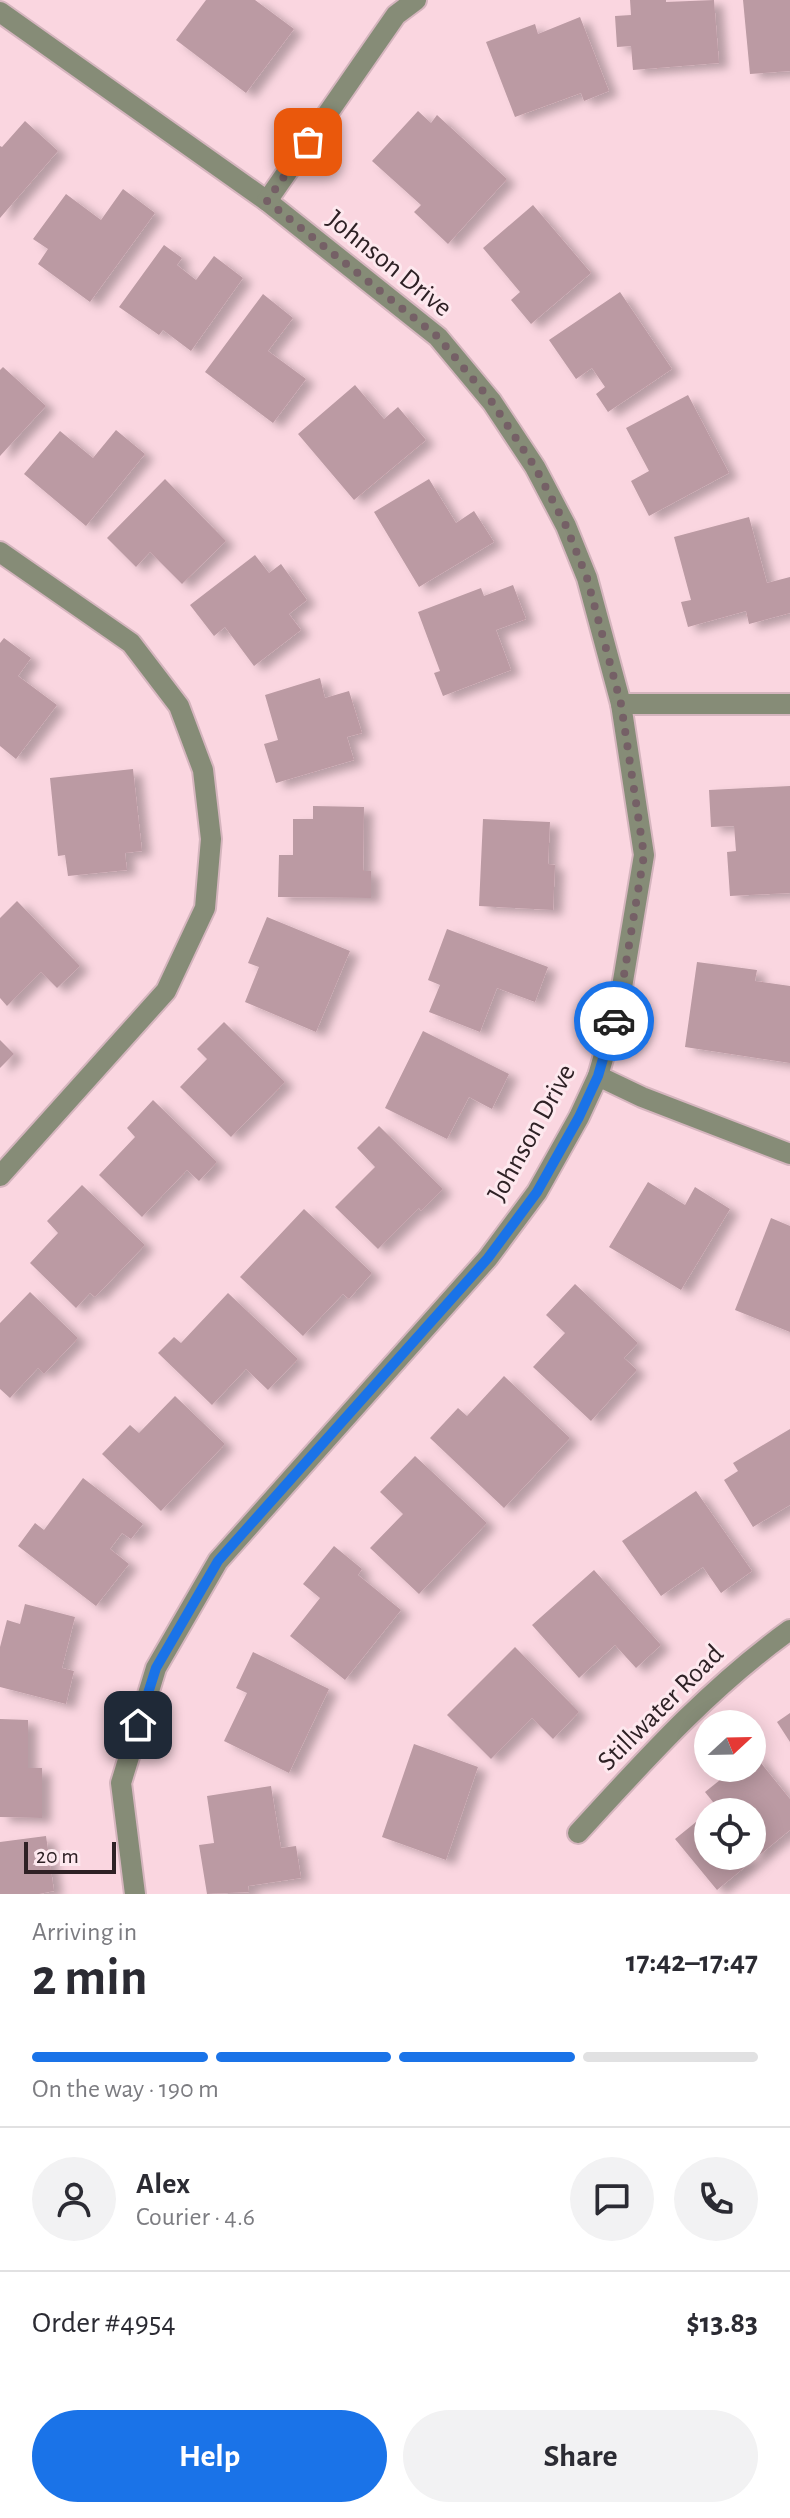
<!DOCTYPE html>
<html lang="en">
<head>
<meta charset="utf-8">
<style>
  :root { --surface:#fff; --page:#f2f2f3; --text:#2b2b33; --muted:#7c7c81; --line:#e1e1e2; --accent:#1a73e8 }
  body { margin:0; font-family:"Alegreya Sans",sans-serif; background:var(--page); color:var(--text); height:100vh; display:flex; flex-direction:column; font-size:30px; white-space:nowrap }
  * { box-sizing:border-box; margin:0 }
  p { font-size:26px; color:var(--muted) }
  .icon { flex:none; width:44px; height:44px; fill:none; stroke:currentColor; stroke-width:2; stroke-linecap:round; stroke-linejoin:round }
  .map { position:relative; height:1894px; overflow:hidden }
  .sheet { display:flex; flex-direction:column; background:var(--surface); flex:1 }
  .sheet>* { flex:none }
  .needle { width:52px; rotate:68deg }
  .controls { position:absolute; left:694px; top:1710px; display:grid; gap:16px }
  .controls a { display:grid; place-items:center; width:72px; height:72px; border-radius:50%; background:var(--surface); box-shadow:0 4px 20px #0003; font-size:40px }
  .scale { position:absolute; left:24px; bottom:20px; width:92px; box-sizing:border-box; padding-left:8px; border:4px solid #2e2125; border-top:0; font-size:22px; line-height:28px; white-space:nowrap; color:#2e2125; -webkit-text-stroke:6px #fde8ee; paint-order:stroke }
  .pin { position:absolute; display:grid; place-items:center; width:68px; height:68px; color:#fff; margin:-34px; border-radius:16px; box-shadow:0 4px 12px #0006 }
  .courier { position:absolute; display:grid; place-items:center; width:80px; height:80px; margin:-40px; border:6px solid #1a73e8; border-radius:50%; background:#fff; color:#222; box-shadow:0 2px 10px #0007 }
  .summary em { font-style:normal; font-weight:700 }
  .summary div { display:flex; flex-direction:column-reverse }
  .summary { display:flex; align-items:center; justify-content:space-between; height:136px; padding:0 32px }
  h1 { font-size:52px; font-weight:700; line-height:60px }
  .bar { display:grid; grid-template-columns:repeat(4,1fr); gap:12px 8px; align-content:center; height:96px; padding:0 32px }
  .bar i { height:10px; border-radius:6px; background:var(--line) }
  .bar .selected { background:var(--accent) }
  .bar p { grid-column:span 4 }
  .line { display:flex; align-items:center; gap:20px; padding:0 32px; border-top:2px solid var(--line) }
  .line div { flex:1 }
  .round { display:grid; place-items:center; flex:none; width:84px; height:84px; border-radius:42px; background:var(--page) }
  .primary-button { display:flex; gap:16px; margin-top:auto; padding:16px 32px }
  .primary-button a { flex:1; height:92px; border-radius:48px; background:var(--accent); color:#fff; font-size:32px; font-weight:700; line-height:92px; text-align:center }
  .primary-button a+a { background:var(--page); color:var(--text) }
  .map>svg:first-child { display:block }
  .building { fill:#bb9aa3; filter:url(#shadow) }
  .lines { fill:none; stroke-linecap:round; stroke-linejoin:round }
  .minor-casing { stroke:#d5b5be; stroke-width:24 }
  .minor { stroke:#868c77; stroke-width:20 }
  .done { stroke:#756066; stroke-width:8; stroke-dasharray:0 14.4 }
  .route { stroke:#1a73e8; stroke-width:10 }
  .labels { text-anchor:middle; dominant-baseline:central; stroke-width:6; stroke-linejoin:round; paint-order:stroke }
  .street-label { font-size:28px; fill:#2e2125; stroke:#fde8ee }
</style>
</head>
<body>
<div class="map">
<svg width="790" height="1894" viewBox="0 0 790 1894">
  <defs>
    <filter id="shadow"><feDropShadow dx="9" dy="5" stdDeviation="4" flood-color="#0004"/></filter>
  </defs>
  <rect width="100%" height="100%" fill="#fad6e0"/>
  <g class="building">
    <polygon points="206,0 255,0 294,29 246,93 176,40"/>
    <polygon points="630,0 666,0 666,2 714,0 719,63 633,70 631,46 617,47 615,16 631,15"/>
    <polygon points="743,0 790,0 790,71 750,74"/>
    <polygon points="580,17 609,91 584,101 581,93 515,117 486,42 535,24 538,34"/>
    <polygon points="418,111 431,123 437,115 507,179 448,244 414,212 421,205 372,161"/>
    <polygon points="25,121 58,151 0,218 0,146 2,147"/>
    <polygon points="123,189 155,213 90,302 38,264 48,249 33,239 66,194 101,220"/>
    <polygon points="533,205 591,273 531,324 511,300 520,292 483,248"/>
    <polygon points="164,245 182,258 177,265 196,280 214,256 243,278 191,351 163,330 159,335 119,307"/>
    <polygon points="620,292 672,369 608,412 596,394 605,387 592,368 576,379 549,340"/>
    <polygon points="263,294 293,318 268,351 306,379 273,423 205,372"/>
    <polygon points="3,367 46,406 0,456 0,370"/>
    <polygon points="355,385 384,419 398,407 426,440 354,500 298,434"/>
    <polygon points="688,395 729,473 649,516 631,481 649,471 626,428"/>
    <polygon points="116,430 145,454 86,526 24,474 60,431 93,458"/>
    <polygon points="165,479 226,541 182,584 150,552 136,567 107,538"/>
    <polygon points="429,479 456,523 474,511 494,542 419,587 374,512"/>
    <polygon points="749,517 767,583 790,577 790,613 749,624 746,611 688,627 681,602 691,600 674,537"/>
    <polygon points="255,555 269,573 281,564 307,600 289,614 301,630 254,666 225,627 214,636 190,605"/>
    <polygon points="513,585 526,619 496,630 511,670 443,696 434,673 440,671 418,612 481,588 484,596"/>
    <polygon points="4,638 31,658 18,676 57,705 16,759 0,746 0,643"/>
    <polygon points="320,678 325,698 349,691 362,733 347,737 354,760 276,783 264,744 278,740 265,695"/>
    <polygon points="133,769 142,851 125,853 127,870 68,876 65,855 58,856 50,778"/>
    <polygon points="790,786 790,893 730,896 727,852 736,851 734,826 711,827 709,790"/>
    <polygon points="313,806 364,807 363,871 371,871 371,898 278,897 279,855 293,855 293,819 313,819"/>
    <polygon points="483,819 550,822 548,864 555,865 553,910 479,906"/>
    <polygon points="17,901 80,966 57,988 41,972 7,1006 0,998 0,918"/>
    <polygon points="267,917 350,951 316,1032 245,1002 259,967 248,963"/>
    <polygon points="447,929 548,967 535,1002 497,988 480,1032 429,1012 440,985 428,980"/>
    <polygon points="697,962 757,970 755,981 790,986 790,1063 685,1047"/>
    <polygon points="224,1022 285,1082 231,1137 180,1087 207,1059 197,1049"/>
    <polygon points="423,1031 509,1074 492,1109 469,1097 447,1139 385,1108"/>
    <polygon points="0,1040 14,1054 0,1068"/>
    <polygon points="153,1100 217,1162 199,1181 187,1170 142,1217 99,1175 135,1137 127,1128"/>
    <polygon points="379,1126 443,1189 421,1211 419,1208 378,1249 335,1207 375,1167 357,1148"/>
    <polygon points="648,1182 685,1205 695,1187 730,1209 681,1290 609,1247"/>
    <polygon points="82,1185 145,1245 95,1297 90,1293 76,1308 30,1263 58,1233 47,1221"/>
    <polygon points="304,1209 372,1273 349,1299 343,1294 303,1336 240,1277"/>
    <polygon points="771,1218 790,1226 790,1332 735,1310"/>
    <polygon points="575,1284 638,1343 624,1358 637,1370 591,1421 533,1367 565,1333 546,1315"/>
    <polygon points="30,1292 78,1338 44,1374 38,1368 10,1398 0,1389 0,1323"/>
    <polygon points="228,1293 298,1359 268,1390 246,1369 212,1405 158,1353 174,1337 181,1343"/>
    <polygon points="504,1376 570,1438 504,1508 430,1438 458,1408 467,1416"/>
    <polygon points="175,1396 225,1444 161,1511 102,1454 130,1425 139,1433"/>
    <polygon points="790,1429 790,1505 753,1527 724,1480 738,1471 733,1463"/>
    <polygon points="415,1456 487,1523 419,1594 370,1548 403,1514 380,1492"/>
    <polygon points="83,1478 143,1524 131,1539 122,1533 110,1549 129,1564 96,1606 18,1546 35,1523 44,1530"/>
    <polygon points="696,1491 752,1571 721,1593 703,1567 661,1596 622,1541"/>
    <polygon points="334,1546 362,1569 358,1575 401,1610 345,1680 290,1636 320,1598 303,1584"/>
    <polygon points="594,1570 661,1645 636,1668 615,1645 579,1678 532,1625"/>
    <polygon points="25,1604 75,1617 62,1668 74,1671 66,1704 0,1687 0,1647 7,1620 20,1624"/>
    <polygon points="515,1647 579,1712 553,1739 532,1718 491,1759 447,1715"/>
    <polygon points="253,1652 329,1689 289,1773 224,1741 247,1693 236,1688"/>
    <polygon points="790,1713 790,1742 777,1722"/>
    <polygon points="0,1719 28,1720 28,1768 42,1768 42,1818 0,1817"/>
    <polygon points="414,1744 478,1767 446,1860 382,1837"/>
    <polygon points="752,1752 790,1799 790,1830 717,1890 675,1839 696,1822 700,1828 708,1821 708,1856 752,1856 752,1812 721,1812 705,1792 735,1768 752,1768"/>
    <polygon points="271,1786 281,1848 296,1846 301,1878 248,1886 249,1892 207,1894 199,1845 214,1843 207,1796"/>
    <polygon points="46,1836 54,1891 39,1894 0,1894 0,1842"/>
  </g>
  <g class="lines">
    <defs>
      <g id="minor">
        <polyline points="0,12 267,201 438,337 492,402 535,467 566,526 587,578 621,704 644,855 620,999 598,1076 579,1117 537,1192 488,1258 218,1561 156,1668 121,1783 135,1894"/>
        <polyline points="267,201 396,15 416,0"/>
        <polyline points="0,552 131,643 179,706 203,770 211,839 205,908 166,991 0,1176"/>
        <polyline points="621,704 790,704"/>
        <polyline points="598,1076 642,1097 790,1154"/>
        <path d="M578,1833C645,1760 709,1688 790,1630"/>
      </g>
    </defs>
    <use href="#minor" class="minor-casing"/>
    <use href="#minor" class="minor"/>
  </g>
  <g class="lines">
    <polyline class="done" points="308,142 267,201 438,337 492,402 535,467 566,526 587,578 621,704 644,855 620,999 614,1021"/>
    <polyline class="route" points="138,1725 156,1668 218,1561 488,1258 537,1192 579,1117 598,1076 614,1021"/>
  </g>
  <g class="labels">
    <g class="street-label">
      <text transform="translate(389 264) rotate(39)">Johnson Drive</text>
      <text transform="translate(532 1133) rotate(-61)">Johnson Drive</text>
      <text transform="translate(661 1708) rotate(-45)">Stillwater Road</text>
    </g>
  </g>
</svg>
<div class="controls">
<a><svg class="needle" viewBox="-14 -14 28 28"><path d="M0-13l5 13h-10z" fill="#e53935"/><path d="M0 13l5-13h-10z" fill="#7c7c81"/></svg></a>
<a><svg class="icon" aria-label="locate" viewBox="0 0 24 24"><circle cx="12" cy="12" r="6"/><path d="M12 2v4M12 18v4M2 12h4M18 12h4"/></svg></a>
</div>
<div class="scale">20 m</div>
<div class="pin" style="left:308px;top:142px;background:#ea580c"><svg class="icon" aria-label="bag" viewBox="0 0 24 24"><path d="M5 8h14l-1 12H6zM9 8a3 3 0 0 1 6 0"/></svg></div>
<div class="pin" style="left:138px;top:1725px;background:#1f2937"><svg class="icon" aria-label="home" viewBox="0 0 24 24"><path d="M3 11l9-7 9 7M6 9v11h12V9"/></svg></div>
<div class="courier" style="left:614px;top:1021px"><svg class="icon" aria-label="car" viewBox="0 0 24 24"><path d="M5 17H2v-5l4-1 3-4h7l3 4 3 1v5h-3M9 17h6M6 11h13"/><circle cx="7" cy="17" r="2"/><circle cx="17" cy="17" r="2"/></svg></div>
</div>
<section class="sheet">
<div class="summary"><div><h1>2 min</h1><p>Arriving in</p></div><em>17:42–17:47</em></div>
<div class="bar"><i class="selected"></i><i class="selected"></i><i class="selected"></i><i></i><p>On the way · 190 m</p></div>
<div class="line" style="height:144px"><a class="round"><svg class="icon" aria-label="person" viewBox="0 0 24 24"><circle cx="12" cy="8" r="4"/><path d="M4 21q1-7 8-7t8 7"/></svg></a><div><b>Alex</b><p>Courier · 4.6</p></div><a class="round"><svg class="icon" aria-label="chat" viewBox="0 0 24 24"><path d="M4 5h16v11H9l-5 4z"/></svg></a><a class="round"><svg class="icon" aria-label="phone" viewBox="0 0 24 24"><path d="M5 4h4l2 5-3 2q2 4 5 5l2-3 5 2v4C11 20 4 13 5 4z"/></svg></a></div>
<div class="line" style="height:104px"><div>Order #4954</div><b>$13.83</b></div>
<div class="primary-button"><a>Help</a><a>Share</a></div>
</section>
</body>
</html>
